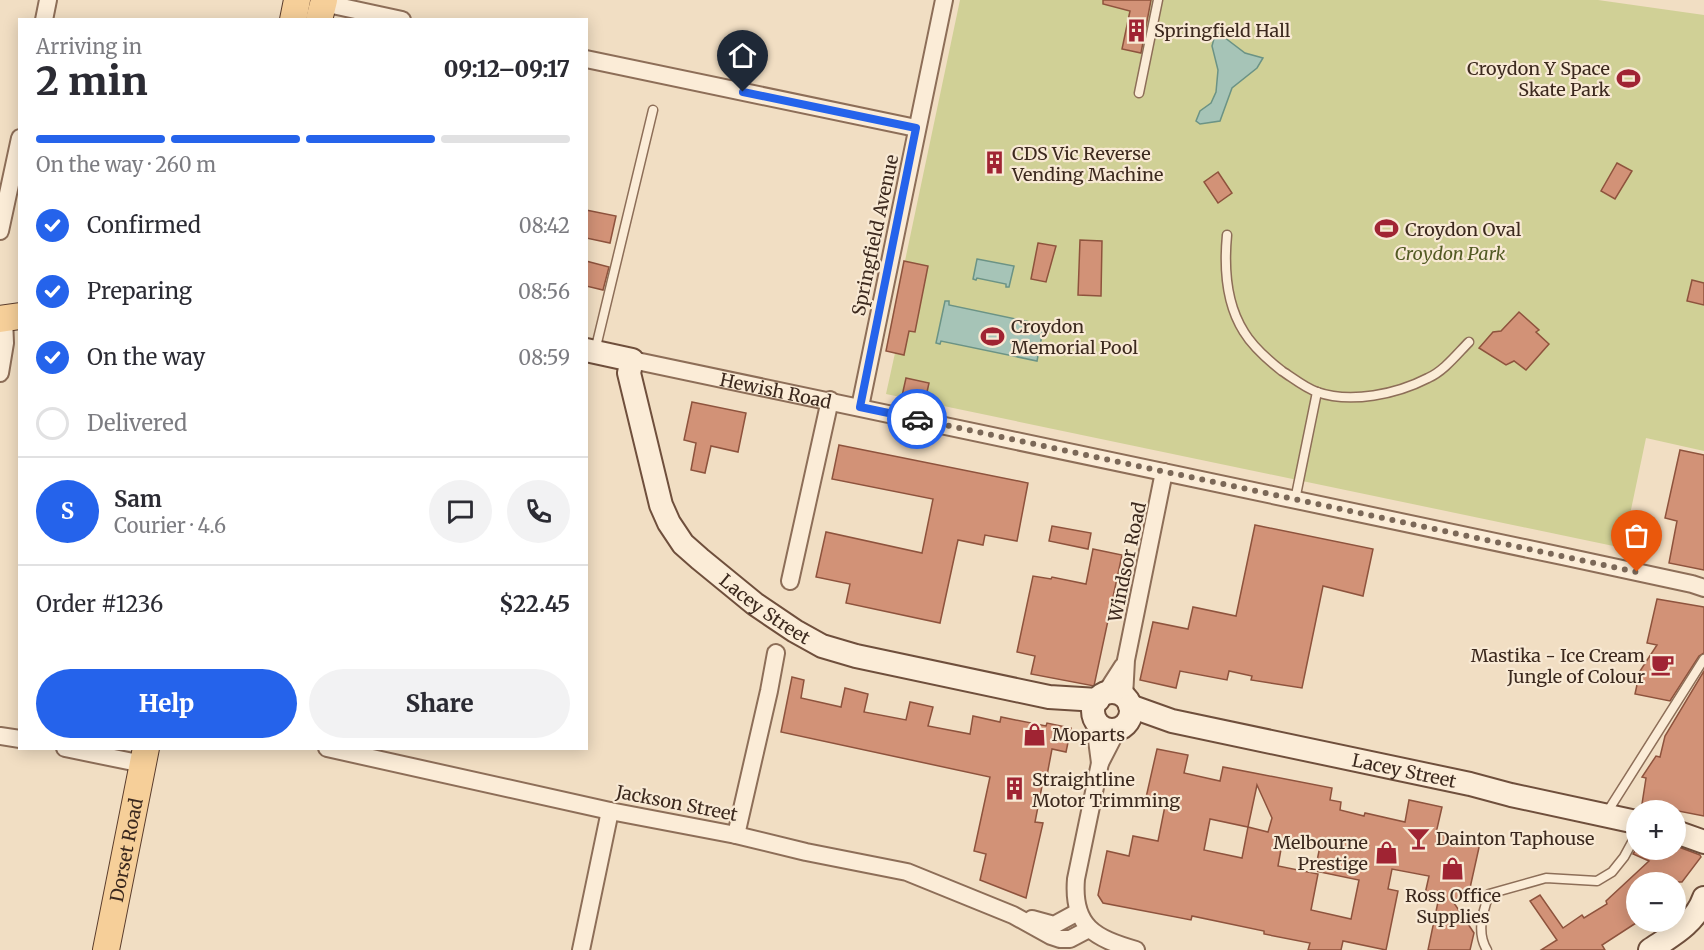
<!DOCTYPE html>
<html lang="en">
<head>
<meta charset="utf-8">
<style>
  :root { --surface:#fff; --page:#f2f2f3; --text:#2b2b33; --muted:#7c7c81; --line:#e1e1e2; --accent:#2563eb }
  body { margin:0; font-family:Merriweather,serif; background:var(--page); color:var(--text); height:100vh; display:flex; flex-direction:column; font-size:22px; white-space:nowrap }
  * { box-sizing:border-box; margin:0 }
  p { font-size:20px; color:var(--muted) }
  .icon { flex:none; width:33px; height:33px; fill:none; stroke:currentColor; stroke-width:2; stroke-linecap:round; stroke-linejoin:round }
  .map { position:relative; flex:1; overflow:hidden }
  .details { position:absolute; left:18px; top:18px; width:570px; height:732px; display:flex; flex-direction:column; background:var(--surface); border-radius:0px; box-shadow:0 3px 15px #0003 }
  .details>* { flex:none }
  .controls { position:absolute; left:1626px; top:800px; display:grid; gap:12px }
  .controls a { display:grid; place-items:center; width:60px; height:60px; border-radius:50%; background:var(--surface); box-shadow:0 3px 15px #0003; font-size:30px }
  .pin { position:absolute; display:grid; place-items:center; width:51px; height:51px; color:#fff; margin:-62px -26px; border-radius:50% 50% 50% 0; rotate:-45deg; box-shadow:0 0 6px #0007 }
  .pin .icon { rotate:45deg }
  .courier { position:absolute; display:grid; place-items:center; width:60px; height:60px; margin:-30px; border:4px solid #2563eb; border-radius:50%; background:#fff; color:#222; box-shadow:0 2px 8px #0007 }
  .headline em { font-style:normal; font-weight:800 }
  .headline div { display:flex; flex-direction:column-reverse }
  .headline { display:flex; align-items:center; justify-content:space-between; height:102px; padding:0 18px }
  h1 { font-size:39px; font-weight:800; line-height:45px }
  .bar { display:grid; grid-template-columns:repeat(4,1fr); gap:9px 6px; align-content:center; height:72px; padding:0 18px }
  .bar i { height:8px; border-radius:4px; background:var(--line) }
  .bar .on { background:var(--accent) }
  .bar p { grid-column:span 4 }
  .line { display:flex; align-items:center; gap:15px; padding:0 18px; border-top:2px solid var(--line) }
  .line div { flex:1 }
  .round { display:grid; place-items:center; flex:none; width:63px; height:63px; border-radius:32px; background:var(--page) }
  ol { padding:0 18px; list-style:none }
  li { display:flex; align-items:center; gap:18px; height:66px }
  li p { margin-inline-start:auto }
  li .icon { padding:6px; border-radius:50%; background:var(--accent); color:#fff; stroke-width:4 }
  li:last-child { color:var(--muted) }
  li i { width:33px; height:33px; border:3px solid var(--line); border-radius:50% }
  .primary-button { display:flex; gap:12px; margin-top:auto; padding:12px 18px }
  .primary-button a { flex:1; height:69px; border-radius:36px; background:var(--accent); color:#fff; font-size:24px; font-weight:800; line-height:69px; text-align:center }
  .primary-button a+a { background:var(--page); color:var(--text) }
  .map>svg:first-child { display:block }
  .green { fill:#d0d096 }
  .water { fill:#a6c4b7; stroke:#6b9385; stroke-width:1.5 }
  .building { fill:#d29277; stroke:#8e533d; stroke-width:1.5; fill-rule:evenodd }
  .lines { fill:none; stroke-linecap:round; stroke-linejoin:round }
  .lane-casing { stroke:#8d6e58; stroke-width:11 }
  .street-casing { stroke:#8d6e58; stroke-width:20 }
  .secondary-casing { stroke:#6f4f3c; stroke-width:26 }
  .primary-casing { stroke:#5b3d2d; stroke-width:28 }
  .lane { stroke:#fbecd7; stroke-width:8 }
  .street { stroke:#fbecd7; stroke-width:16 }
  .secondary { stroke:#fbecd7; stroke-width:22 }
  .primary { stroke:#f6cf99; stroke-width:26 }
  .done { stroke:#7b6858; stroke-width:6; stroke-dasharray:0 10.8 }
  .route { stroke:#2563eb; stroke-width:8 }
  .labels { text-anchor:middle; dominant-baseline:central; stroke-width:4.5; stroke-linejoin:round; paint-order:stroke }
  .poi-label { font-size:18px; fill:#3c291e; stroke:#f8e9d4; text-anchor:start }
  .street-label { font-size:18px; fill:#3c291e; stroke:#f8e9d4 }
  .park-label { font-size:18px; font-style:italic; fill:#525a23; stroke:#f8e9d4 }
</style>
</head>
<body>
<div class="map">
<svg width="1704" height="950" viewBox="0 0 1704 950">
  <rect width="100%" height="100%" fill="#f1dec3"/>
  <polygon class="green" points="960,0 1598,0 1704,15 1704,451 1646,438 1623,548 886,394 895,353 886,351"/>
  <g class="water">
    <polygon points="1216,31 1245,53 1263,58 1257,68 1232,88 1220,121 1200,124 1196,121 1200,111 1211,103 1216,92 1218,70 1212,46"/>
    <polygon points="977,259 1014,266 1009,287 1006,287 1006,284 977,278 976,280 973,279"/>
    <polygon points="945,301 949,301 949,305 1044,325 1037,361 941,341 940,344 936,343"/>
  </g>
  <g class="building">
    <polygon points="1103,0 1151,0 1141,53 1122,49 1130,11 1103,4"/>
    <polygon points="1617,163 1632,171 1615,199 1601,191"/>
    <polygon points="1218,172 1232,193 1218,203 1204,182"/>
    <polygon points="586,210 616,216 610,243 586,238"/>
    <polygon points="1080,240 1102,241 1101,296 1078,295"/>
    <polygon points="1038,243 1056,246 1046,282 1031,279"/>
    <polygon points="586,261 609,267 603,290 586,286"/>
    <polygon points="904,261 928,266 915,332 909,331 904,355 886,351"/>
    <polygon points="1692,280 1704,283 1704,305 1687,301"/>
    <polygon points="1519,312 1539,330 1536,332 1549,344 1526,370 1514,361 1506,365 1479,348 1493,332 1501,331"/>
    <polygon points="906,378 929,383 925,401 902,396"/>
    <polygon points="692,402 746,413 738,452 711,446 705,473 691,470 696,443 684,440"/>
    <polygon points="839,445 1028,483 1017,541 985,535 983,545 958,540 940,623 846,603 850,584 816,577 826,532 922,553 933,499 832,479"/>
    <polygon points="1680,450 1704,455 1704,570 1669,563 1677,521 1665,518"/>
    <polygon points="1255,525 1373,549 1363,596 1323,586 1302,688 1251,680 1252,676 1229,671 1227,680 1180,671 1176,688 1140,680 1153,622 1188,629 1193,607 1236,616"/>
    <polygon points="1052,526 1091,533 1088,549 1049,541"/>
    <polygon points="1093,549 1122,555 1094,686 1031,674 1035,656 1017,652 1033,576 1051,579 1052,577 1086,584"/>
    <polygon points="1657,599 1704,607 1704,653 1699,656 1670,701 1635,694 1640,671 1657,645 1647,643"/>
    <polygon points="1704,671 1704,816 1642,804 1646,778 1642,777 1656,756 1660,757 1665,736"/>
    <polygon points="792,677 804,680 801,698 841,707 845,688 868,694 864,712 906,720 910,702 933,707 928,726 970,734 973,716 1000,722 1001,717 1046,726 1047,723 1071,728 1066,752 1052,749 1045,786 1042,786 1035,822 1043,823 1026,898 980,880 986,854 974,851 990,777 781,732"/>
    <path d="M1157,749L1188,755L1184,773L1220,781L1223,767L1332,788L1330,800L1341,802L1340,810L1364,816L1365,813L1405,822L1409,800L1442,807L1436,833L1469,843L1470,841L1480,843L1468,897L1452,900L1474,933L1470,950H1428L1439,897L1425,894L1429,876L1392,869L1388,889L1398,891L1386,950L1343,941L1341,950H1308L1310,943L1264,934V931L1192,916L1191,920L1103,903L1098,895L1107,851L1129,856L1133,836L1158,841L1165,806L1145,802ZM1257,785L1272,818L1268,832L1248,827L1242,858L1204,850L1210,819L1248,827ZM1283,838L1320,846L1315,871L1359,880L1351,919L1311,910L1318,874L1278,866Z"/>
    <polygon points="1676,846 1700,855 1701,857 1682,882 1636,882 1636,923 1602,945 1605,950 1541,950 1557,940 1530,901 1540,895 1563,928 1582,915 1584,918 1607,904 1606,901 1649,861 1633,854 1636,849 1676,849"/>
  </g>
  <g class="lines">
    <defs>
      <g id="lane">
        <polyline points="1139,93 1158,0"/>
        <path d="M1227,235C1224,267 1226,304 1244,332C1253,347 1268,360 1282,371C1293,378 1305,388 1317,392C1351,404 1397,394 1428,378C1444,371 1457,354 1469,342"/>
        <polyline points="595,351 653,110"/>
        <polyline points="1295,500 1317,392"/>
        <polyline points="1606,814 1704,659"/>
        <path d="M1487,950C1476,932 1483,912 1489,894L1546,878L1597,881L1612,872L1624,857L1636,835"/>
      </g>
      <g id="street">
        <polyline points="323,3 402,20"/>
        <polyline points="44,20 48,0"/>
        <polyline points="586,59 916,128"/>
        <polyline points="0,231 20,138"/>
        <path id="s1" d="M632,360L1562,556L1692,584L1704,588"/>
        <polyline points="0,373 5,343 4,318"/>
        <polyline points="860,407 944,0"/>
        <polyline points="790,581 830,400"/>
        <polyline points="1105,694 1123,666"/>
        <polyline points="1124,697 1126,660 1164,472"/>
        <polyline points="1097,722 1096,732 1100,763"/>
        <path d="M1117,730L1100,763L1076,879C1072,927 1095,938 1136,950"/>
        <polyline points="0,736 20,739"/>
        <polyline points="65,748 143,764"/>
        <polyline points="327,748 610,811 736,835 806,852 907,872 1013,915 1051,936 1060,939 1070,939 1089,929"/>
        <polyline points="736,835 769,691 776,653"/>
        <polyline points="1032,919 1054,925 1078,912"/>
        <polyline points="581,950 610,811"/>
      </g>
      <g id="secondary">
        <path id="s2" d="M586,350L632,360L629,373L661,505L669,523L683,544L700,559L755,604L795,631L822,646L856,656L1049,697L1098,700"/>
        <circle cx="1112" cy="711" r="19"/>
        <path id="s3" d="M1130,706L1172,721L1470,784L1511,795L1636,822"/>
        <polyline points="1676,832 1704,842"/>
        <path d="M1650,950C1671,936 1695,924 1704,898"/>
      </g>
      <g id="primary">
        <polyline points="293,20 297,0"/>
        <polyline points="319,20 324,0"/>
        <polyline points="0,319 20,316"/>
        <path id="s4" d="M106,950L146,748"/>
      </g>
    </defs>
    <use href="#lane" class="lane-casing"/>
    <use href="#street" class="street-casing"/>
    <use href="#secondary" class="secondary-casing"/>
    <use href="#primary" class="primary-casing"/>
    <use href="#lane" class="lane"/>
    <use href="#street" class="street"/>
    <use href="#secondary" class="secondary"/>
    <use href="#primary" class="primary"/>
  </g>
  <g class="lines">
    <polyline class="done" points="917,419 1637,572"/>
    <polyline class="route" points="743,92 916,128 860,407 917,419"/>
  </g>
  <defs>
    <symbol id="building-bare" viewBox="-9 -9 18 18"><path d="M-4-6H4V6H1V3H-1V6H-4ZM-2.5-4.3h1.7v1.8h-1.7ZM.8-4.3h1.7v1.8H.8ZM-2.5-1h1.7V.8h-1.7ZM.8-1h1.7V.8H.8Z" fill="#a02433" stroke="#f8e9d4" stroke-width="2.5" paint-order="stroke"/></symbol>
    <symbol id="stadium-bare" viewBox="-9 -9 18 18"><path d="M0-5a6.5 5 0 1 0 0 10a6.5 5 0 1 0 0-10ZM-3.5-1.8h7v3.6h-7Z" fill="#a02433" stroke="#f8e9d4" stroke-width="2.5" paint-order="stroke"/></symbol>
    <symbol id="cafe-bare" viewBox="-9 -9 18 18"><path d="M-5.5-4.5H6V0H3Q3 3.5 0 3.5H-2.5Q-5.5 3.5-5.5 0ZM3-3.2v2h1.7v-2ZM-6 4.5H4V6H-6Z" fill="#a02433" stroke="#f8e9d4" stroke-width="2.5" paint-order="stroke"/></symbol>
    <symbol id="shop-bare" viewBox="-9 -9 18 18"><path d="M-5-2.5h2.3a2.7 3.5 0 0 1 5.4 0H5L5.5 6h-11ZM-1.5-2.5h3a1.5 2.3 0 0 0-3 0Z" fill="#a02433" stroke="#f8e9d4" stroke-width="2.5" paint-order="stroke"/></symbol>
    <symbol id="bar-bare" viewBox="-9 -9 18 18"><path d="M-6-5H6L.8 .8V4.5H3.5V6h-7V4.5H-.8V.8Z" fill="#a02433" stroke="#f8e9d4" stroke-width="2.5" paint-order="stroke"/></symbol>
  </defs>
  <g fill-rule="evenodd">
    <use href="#building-bare" x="1120" y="14" width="33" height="33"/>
    <use href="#stadium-bare" x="1612" y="62" width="33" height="33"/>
    <use href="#building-bare" x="978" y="146" width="33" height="33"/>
    <use href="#stadium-bare" x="1370" y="212" width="33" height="33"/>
    <use href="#stadium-bare" x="976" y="320" width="33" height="33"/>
    <use href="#cafe-bare" x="1646" y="648" width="33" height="33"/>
    <use href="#shop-bare" x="1018" y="718" width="33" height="33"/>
    <use href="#building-bare" x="998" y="772" width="33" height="33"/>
    <use href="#bar-bare" x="1402" y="822" width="33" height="33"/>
    <use href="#shop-bare" x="1370" y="836" width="33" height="33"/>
    <use href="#shop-bare" x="1436" y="852" width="33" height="33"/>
  </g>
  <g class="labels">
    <g class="poi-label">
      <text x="1154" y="30">Springfield Hall</text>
      <text x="1610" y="68" text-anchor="end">Croydon Y Space<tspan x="1610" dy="21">Skate Park</tspan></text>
      <text x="1012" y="153">CDS Vic Reverse<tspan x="1012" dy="21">Vending Machine</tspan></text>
      <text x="1405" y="229">Croydon Oval</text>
      <text x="1011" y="326">Croydon<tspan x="1011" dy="21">Memorial Pool</tspan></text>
      <text x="1645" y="655" text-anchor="end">Mastika - Ice Cream<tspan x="1645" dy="21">Jungle of Colour</tspan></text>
      <text x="1052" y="734">Moparts</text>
      <text x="1032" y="779">Straightline<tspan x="1032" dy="21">Motor Trimming</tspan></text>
      <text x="1436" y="838">Dainton Taphouse</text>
      <text x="1368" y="842" text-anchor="end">Melbourne<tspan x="1368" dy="21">Prestige</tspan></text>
      <text x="1453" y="895" text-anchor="middle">Ross Office<tspan x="1453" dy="21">Supplies</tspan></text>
    </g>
    <g class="street-label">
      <text transform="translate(875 235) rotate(-78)">Springfield Avenue</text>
      <text stroke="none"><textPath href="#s1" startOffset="147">Hewish Road</textPath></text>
      <text transform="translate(1127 562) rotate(-78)">Windsor Road</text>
      <text stroke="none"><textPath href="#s2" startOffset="346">Lacey Street</textPath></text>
      <text stroke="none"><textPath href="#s3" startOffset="282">Lacey Street</textPath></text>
      <text transform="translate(677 803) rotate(11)">Jackson Street</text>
      <text stroke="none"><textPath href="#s4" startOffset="102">Dorset Road</textPath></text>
    </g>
    <g class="park-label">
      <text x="1450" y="253">Croydon Park</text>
    </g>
  </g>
</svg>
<div class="controls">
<a>+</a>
<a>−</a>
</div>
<div class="pin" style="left:1637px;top:572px;background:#ea580c"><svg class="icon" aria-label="bag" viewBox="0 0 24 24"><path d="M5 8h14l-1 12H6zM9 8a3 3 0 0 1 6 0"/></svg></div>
<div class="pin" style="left:743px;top:92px;background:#1f2937"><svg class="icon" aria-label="home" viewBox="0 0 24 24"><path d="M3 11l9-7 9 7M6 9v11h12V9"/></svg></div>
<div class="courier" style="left:917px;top:419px"><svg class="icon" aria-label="car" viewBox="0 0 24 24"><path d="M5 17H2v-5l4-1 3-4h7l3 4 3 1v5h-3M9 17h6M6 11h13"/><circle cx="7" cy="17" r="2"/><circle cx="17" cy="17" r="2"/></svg></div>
<section class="details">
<div class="headline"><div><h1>2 min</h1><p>Arriving in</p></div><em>09:12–09:17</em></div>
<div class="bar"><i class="on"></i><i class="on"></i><i class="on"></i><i></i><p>On the way · 260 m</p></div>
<ol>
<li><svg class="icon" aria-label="check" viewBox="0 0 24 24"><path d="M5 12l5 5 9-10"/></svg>Confirmed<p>08:42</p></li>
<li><svg class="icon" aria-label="check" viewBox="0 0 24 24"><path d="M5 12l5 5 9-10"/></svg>Preparing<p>08:56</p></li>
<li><svg class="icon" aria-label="check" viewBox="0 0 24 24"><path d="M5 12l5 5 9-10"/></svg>On the way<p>08:59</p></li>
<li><i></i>Delivered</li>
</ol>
<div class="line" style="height:108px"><b class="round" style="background:var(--accent);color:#fff">S</b><div><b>Sam</b><p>Courier · 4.6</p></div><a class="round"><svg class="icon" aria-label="chat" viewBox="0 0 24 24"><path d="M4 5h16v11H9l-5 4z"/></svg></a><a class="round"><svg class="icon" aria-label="phone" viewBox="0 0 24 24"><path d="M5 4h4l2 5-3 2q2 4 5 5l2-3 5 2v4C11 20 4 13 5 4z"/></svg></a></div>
<div class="line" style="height:78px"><div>Order #1236</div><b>$22.45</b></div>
<div class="primary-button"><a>Help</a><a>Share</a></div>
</section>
</div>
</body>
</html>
